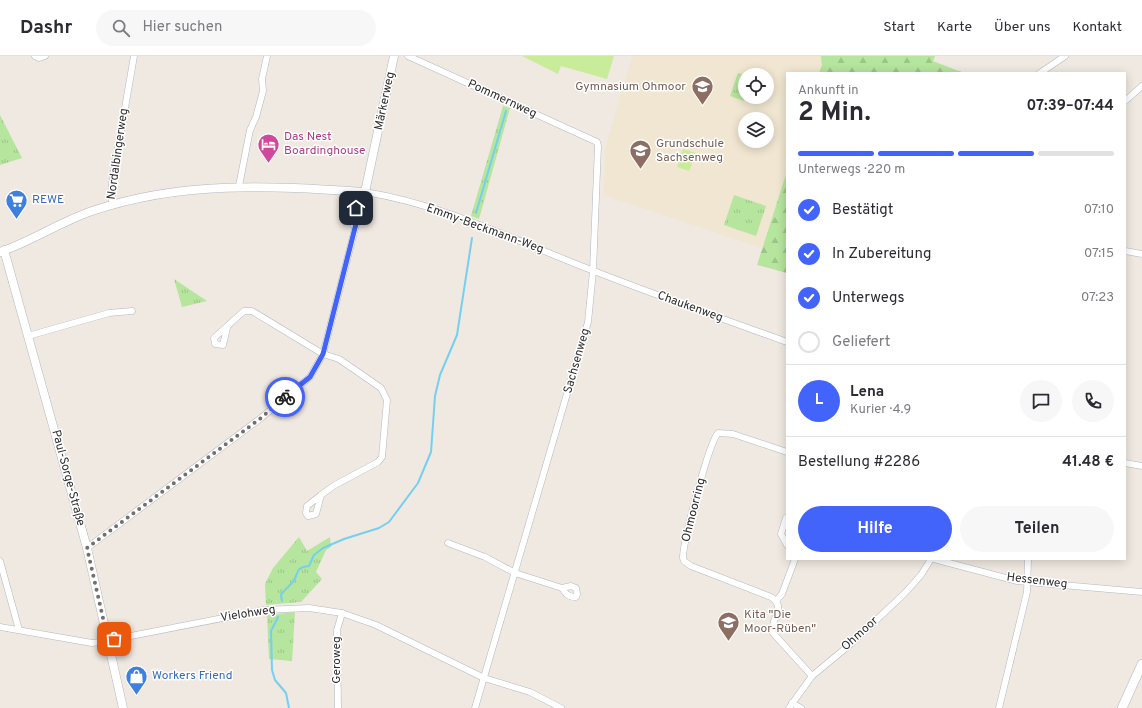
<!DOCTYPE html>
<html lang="de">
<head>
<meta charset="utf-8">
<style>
  :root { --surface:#fff; --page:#f7f7f7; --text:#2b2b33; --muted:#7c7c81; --line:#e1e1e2; --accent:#4264fb }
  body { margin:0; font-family:Overpass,sans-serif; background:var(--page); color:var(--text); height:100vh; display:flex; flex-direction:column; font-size:15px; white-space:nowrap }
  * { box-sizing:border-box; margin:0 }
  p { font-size:13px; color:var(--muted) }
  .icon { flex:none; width:22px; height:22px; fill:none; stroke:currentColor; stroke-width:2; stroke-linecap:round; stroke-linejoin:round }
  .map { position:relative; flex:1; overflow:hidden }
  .side { position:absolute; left:786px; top:16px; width:340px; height:488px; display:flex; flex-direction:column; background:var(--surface); border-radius:0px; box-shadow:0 2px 10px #0003 }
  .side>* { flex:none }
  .buttons { position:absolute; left:738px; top:12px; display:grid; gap:8px }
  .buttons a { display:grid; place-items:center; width:36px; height:36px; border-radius:50%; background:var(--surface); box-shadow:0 2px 10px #0003; font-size:20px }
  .pin { position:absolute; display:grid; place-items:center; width:34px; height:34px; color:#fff; margin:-17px; border-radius:8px; box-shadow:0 2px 6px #0006 }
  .courier { position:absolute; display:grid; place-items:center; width:40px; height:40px; margin:-20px; border:3px solid #4264fb; border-radius:50%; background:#fff; color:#222; box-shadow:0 1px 5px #0007 }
  .overview em { font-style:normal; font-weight:700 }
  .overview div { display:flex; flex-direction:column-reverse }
  .overview { display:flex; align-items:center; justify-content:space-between; height:68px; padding:0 12px }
  h1 { font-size:26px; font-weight:700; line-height:30px }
  .bar { display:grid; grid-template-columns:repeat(4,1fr); gap:6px 4px; align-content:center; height:48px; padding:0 12px }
  .bar i { height:5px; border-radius:3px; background:var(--line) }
  .bar .current { background:var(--accent) }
  .bar p { grid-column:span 4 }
  .line { display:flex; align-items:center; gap:10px; padding:0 12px; border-top:1px solid var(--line) }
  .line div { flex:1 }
  .round { display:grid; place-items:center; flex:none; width:42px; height:42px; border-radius:21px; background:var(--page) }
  ol { padding:0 12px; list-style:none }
  li { display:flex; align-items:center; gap:12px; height:44px }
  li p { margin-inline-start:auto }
  li .icon { padding:4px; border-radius:50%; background:var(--accent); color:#fff; stroke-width:4 }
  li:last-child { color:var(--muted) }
  li i { width:22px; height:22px; border:2px solid var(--line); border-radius:50% }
  .primary-button { display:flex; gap:8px; margin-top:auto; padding:8px 12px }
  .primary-button a { flex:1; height:46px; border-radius:24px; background:var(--accent); color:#fff; font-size:16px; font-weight:700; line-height:46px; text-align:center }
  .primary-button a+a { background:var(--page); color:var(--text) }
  header { display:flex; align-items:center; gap:24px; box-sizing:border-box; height:56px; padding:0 20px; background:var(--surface); border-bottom:1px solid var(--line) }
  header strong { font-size:19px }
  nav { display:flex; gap:22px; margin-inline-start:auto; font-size:14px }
  .search { width:280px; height:36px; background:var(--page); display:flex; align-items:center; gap:10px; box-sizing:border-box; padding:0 14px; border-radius:22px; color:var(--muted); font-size:15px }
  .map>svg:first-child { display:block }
  .education { fill:#f0e6d1; fill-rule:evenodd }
  .grass { fill:url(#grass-tufts) }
  .forest { fill:url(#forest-firs) }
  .pitch { fill:#c9ec9a }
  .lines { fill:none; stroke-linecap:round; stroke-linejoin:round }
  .stream { stroke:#75cff0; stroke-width:2 }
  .minor-casing { stroke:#b4b7c1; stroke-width:7 }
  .tertiary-casing { stroke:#b4b7c1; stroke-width:9 }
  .secondary-casing { stroke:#b4b7c1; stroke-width:10 }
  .minor { stroke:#fff; stroke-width:6 }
  .tertiary { stroke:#fff; stroke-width:8 }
  .secondary { stroke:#fff; stroke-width:9 }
  .done { stroke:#726f6d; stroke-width:4; stroke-dasharray:0 7.2 }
  .route { stroke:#4264fb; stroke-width:5 }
  .labels { text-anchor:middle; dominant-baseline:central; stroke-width:3; stroke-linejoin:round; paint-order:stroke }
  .education-label { font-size:12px; fill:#785e54; stroke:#fff; text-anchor:start }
  .street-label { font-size:12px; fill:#2e2e2e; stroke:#fff }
  .hotel-label { font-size:12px; fill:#b23c85; stroke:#fff; text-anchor:start }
  .shop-label { font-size:12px; fill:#366cbe; stroke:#fff; text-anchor:start }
</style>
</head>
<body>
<header>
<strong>Dashr</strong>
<div class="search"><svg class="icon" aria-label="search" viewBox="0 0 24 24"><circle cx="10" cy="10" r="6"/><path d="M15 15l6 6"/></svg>Hier suchen</div>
<nav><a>Start</a><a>Karte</a><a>Über uns</a><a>Kontakt</a></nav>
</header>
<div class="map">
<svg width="1142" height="652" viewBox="0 0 1142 652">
  <defs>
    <pattern id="grass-tufts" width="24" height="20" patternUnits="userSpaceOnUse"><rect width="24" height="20" fill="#b6e59e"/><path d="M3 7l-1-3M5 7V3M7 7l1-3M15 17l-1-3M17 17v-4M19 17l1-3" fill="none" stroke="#9dc588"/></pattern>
    <pattern id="forest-firs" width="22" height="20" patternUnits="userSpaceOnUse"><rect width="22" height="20" fill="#b6e59e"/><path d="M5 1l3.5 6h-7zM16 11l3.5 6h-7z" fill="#9dc588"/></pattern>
  </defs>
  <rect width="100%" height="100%" fill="#efe9e1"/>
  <path class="education" d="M632,0H821L822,9L819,17H787V115L762,192L604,139L605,93ZM745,19H767V41H745ZM745,63H767V85H745Z"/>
  <g class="grass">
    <polygon points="738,17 745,19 744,45 730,40"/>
    <polygon points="503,50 510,52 479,163 471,160"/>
    <polygon points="0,59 22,102 0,109"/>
    <polygon points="734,139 766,150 756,180 724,169"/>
    <polygon points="174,223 207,245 182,251"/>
    <polygon points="299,481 307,495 330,481 331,491 326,494 316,516 322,523 301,546 266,549 265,528 273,512"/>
    <polygon points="295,556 292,605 269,603 267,559"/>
  </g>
  <g class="forest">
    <polygon points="821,0 935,0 933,5 964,17 819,17 822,9"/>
    <polygon points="787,115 787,217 757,209"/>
  </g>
  <g class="pitch">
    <polygon points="522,0 614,0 607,23 561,10 558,18"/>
    <polygon points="683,93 696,97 689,115 677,111"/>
  </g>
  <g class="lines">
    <g class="stream">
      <polyline points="476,157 506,55"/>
      <path d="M282,545L281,539C284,534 288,531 292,527C300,518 293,512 309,510L314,499L323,492L344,483L379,472L389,466L418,427L431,396L435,340L440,319L457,279L472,182"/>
      <polyline points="278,561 271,575 272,614 275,624 286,637 289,652"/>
    </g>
    <defs>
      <g id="minor">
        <polyline points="35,0 39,2 45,0"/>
        <polyline points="408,0 597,86 598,90 593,215 588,266 475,652"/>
        <polyline points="1040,17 1065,0"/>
        <polyline points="1125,45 1142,30"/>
        <polyline points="239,130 250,74 256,61 263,35 262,23 267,0"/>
        <path d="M365,136C446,149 518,186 594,215C658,240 723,263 787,286"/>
        <polyline points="112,149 112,127 134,0"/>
        <polyline points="1125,195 1142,198"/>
        <polyline points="227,272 223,289 215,288 214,282 244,255 252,255 323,298 339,303 381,332 387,344 382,401 378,406 335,429 321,439 316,458 308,460 306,457 307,450 321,439"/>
        <polyline points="28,280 109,257 132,255"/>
        <path d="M787,396L733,378L718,377C709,387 683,485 683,502L684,505L691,510L771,541C788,553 769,562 773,577L812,620"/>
        <polyline points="1125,407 1142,410"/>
        <polyline points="786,462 781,478 787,489"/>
        <path d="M448,487L485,501L515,517L562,532C566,538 568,541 576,541L577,538L576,532L571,530L562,532"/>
        <polyline points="87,492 261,362 310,321 323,298 359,157 357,153 351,151 348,156 355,172"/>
        <polyline points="934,503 1017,525 1142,536"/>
        <polyline points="0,505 19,574"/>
        <polyline points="776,545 782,538 795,503"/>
        <polyline points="0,571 92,587 100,586 264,554 309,552 342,557 376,569 484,622 530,636 561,652"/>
        <polyline points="792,647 801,652"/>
        <polyline points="338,652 337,574 342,557"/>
        <polyline points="789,652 812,620 853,586 905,537 921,519 931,503"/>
        <polyline points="999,652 1027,536 1028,503"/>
      </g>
      <g id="tertiary">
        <polyline points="4,194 87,492 123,652"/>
        <path d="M0,196C32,185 60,166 92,155C182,124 272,130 365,136L394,0"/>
      </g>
      <polyline id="secondary" points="1122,652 1142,608"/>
    </defs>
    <use href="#minor" class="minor-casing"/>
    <use href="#tertiary" class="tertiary-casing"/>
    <use href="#secondary" class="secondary-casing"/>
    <use href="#minor" class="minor"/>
    <use href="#tertiary" class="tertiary"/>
    <use href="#secondary" class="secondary"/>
  </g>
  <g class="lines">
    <polyline class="done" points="114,583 108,584 87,492 261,362 285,341"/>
    <polyline class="route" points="285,341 310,321 323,298 359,156 356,152"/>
  </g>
  <defs>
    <symbol id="school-pin" viewBox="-11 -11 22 30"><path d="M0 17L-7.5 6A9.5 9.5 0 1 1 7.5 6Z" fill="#8d6e63" stroke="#fff"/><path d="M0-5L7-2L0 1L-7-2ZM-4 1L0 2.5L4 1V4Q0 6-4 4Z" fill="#fff"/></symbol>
    <symbol id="hotel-pin" viewBox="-11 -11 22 30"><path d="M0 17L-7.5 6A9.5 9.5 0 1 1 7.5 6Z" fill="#d1479c" stroke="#fff"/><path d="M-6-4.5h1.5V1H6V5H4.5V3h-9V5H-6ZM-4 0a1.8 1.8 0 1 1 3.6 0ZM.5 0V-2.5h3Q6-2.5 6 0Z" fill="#fff"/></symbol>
    <symbol id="supermarket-pin" viewBox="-11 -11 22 30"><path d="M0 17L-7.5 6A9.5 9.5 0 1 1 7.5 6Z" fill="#3f7fe0" stroke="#fff"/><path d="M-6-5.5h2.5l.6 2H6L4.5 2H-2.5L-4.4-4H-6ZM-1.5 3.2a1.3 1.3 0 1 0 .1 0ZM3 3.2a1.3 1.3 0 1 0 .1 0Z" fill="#fff"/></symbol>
    <symbol id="shop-pin" viewBox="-11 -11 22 30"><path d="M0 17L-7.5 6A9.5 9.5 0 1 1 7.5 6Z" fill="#3f7fe0" stroke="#fff"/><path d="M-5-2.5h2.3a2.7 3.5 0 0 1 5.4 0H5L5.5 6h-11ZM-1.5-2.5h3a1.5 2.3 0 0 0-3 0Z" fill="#fff"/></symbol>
  </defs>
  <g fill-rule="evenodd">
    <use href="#school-pin" x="690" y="18" width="25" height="34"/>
    <use href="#hotel-pin" x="256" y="76" width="25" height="34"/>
    <use href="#school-pin" x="628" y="82" width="25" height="34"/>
    <use href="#supermarket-pin" x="4" y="132" width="25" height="34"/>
    <use href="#school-pin" x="716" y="554" width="25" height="34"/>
    <use href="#shop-pin" x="124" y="608" width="25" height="34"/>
  </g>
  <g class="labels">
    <g class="education-label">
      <text x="686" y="31" text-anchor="end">Gymnasium Ohmoor</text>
      <text x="656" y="88">Grundschule<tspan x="656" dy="14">Sachsenweg</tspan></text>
      <text x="744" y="559">Kita "Die<tspan x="744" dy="14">Moor-Rüben"</tspan></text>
    </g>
    <g class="street-label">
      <text transform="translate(502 43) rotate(25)">Pommernweg</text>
      <text transform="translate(385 45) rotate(-78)">Märkerweg</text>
      <text transform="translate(118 98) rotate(-82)">Nordalbingerweg</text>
      <text transform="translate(485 173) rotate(20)">Emmy-Beckmann-Weg</text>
      <text transform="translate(690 251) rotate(20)">Chaukenweg</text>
      <text transform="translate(577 305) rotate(-74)">Sachsenweg</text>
      <text transform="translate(68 422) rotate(75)">Paul-Sorge-Straße</text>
      <text transform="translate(694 454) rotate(-76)">Ohmoorring</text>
      <text transform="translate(1037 525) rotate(7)">Hessenweg</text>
      <text transform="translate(248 558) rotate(-9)">Vielohweg</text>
      <text transform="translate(860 578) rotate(-42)">Ohmoor</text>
      <text transform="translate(337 604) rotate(-90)">Geroweg</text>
    </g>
    <g class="hotel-label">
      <text x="284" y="81">Das Nest<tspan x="284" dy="14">Boardinghouse</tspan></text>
    </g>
    <g class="shop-label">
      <text x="32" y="144">REWE</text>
      <text x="152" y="620">Workers Friend</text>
    </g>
  </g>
</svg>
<div class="buttons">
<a><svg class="icon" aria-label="locate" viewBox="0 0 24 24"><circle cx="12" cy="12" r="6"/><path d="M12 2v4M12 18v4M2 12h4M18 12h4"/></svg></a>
<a><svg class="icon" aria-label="layers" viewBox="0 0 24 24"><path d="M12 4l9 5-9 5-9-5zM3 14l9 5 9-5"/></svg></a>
</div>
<div class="pin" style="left:114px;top:583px;background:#ea580c"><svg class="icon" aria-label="bag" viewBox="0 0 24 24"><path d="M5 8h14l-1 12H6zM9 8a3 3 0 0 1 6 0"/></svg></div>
<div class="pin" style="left:356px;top:152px;background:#1f2937"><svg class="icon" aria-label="home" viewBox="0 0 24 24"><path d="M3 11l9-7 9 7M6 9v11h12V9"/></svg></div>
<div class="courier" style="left:285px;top:341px"><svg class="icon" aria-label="bike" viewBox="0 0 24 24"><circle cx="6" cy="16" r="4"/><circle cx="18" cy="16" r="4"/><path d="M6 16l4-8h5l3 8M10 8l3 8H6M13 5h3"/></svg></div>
<section class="side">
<div class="overview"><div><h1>2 Min.</h1><p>Ankunft in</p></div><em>07:39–07:44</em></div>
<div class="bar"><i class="current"></i><i class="current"></i><i class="current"></i><i></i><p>Unterwegs · 220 m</p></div>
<ol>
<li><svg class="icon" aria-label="check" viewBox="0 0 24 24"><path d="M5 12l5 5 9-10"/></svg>Bestätigt<p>07:10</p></li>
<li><svg class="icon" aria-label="check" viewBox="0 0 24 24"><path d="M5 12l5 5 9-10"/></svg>In Zubereitung<p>07:15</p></li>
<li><svg class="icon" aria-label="check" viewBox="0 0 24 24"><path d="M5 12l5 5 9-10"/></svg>Unterwegs<p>07:23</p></li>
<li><i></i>Geliefert</li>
</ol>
<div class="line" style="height:72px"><b class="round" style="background:var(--accent);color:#fff">L</b><div><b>Lena</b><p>Kurier · 4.9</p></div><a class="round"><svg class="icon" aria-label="chat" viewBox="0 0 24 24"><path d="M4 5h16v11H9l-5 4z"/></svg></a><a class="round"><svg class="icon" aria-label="phone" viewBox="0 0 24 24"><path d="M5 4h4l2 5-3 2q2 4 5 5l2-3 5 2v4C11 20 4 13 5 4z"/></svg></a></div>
<div class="line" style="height:52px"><div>Bestellung #2286</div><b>41.48 €</b></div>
<div class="primary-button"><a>Hilfe</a><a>Teilen</a></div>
</section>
</div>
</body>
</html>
